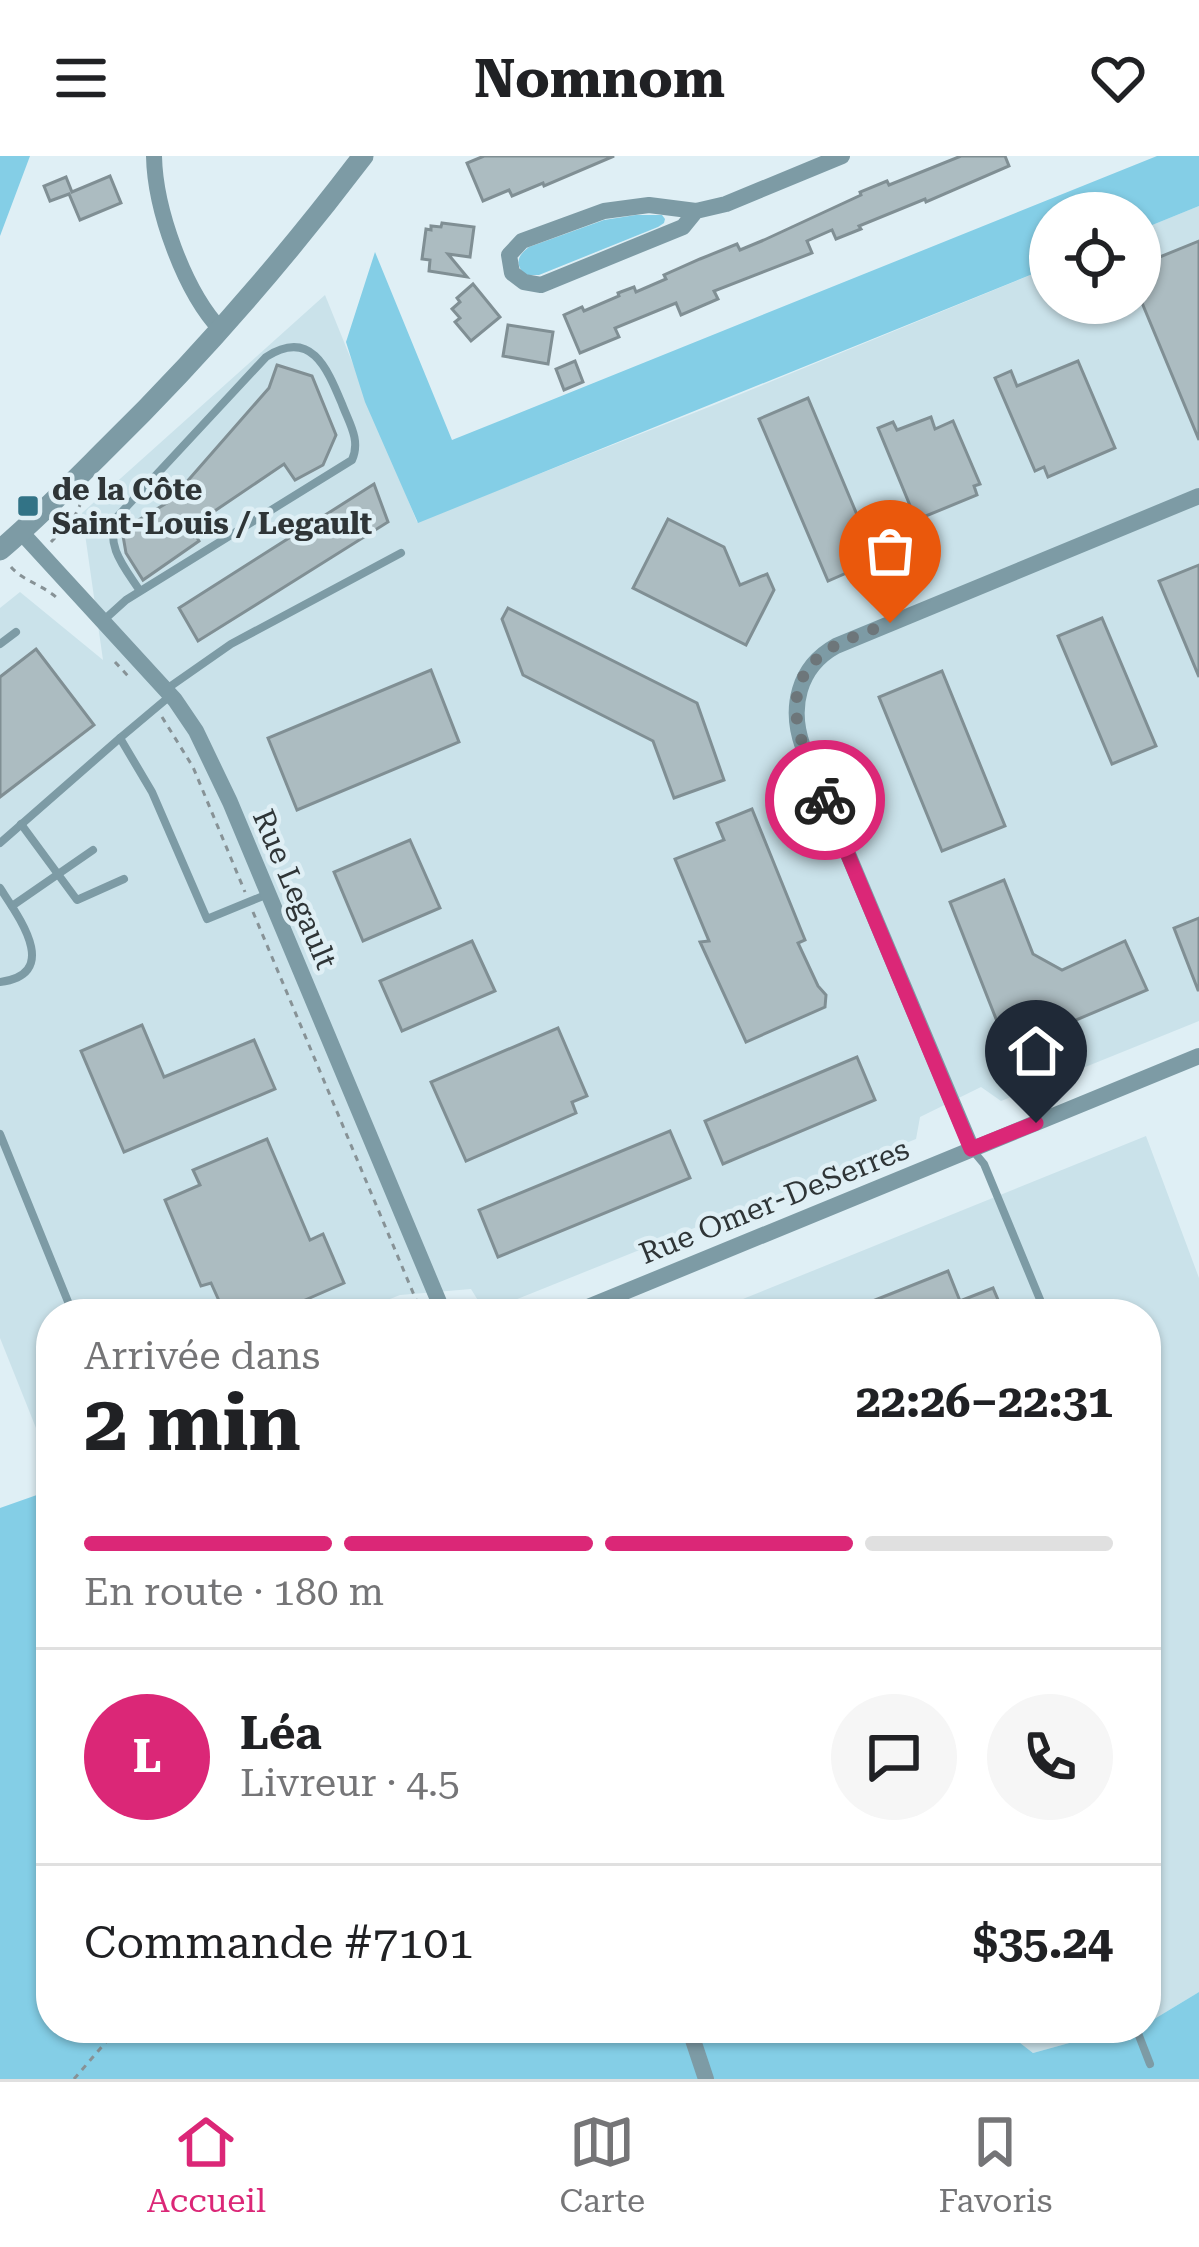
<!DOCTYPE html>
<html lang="fr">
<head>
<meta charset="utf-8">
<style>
  :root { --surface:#fff; --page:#f6f6f6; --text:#202124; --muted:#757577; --line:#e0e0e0; --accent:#db2777 }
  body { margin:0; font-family:"Roboto Serif",serif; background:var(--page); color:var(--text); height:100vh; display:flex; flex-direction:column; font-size:45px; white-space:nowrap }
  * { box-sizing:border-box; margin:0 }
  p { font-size:39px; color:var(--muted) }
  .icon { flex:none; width:66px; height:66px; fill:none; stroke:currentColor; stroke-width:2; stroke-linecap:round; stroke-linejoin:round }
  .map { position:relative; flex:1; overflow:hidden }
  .details { position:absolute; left:36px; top:1143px; width:1125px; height:744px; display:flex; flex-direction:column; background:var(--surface); border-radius:48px; box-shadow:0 3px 9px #0004 }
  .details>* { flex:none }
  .tools { position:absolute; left:1029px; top:36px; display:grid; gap:24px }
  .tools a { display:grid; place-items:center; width:132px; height:132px; border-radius:50%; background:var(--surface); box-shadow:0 3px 9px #0004; font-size:60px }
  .pin { position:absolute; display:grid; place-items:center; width:102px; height:102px; color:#fff; margin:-123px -51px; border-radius:50% 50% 50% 0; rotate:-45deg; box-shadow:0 0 12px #0007 }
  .pin .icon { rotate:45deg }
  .courier { position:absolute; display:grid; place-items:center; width:120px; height:120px; margin:-60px; border:9px solid #db2777; border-radius:50%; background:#fff; color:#222; box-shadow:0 3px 15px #0007 }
  .overview em { font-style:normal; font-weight:700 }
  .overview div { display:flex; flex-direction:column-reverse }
  .overview { display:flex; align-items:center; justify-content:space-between; height:204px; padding:0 48px }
  h1 { font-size:78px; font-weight:700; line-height:90px }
  .bar { display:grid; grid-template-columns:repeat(4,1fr); gap:18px 12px; align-content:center; height:144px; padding:0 48px }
  .bar i { height:15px; border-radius:9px; background:var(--line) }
  .bar .selected { background:var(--accent) }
  .bar p { grid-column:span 4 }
  .line { display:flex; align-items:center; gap:30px; padding:0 48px; border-top:3px solid var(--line) }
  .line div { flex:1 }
  .round { display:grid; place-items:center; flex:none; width:126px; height:126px; border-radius:63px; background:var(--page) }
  header { display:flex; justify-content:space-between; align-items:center; height:156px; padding:0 48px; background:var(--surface); font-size:54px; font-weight:700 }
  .tabs { display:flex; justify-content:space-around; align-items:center; height:168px; border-top:3px solid var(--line); background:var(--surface); font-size:33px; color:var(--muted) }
  .tabs a { display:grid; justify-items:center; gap:6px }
  .tabs .selected { color:var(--accent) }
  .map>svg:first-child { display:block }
  .built { fill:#cae2ea }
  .green { fill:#84cee6 }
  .building { fill:#acbcc1; stroke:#808f94; stroke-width:3 }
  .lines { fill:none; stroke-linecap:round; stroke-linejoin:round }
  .path { stroke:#879296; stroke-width:3; stroke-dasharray:6 6; stroke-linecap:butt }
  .service { stroke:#7d9ba5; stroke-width:8 }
  .minor { stroke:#7d9ba5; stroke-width:16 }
  .tertiary { stroke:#7d9ba5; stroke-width:21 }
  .done { stroke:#6d767a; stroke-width:12; stroke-dasharray:0 21.6 }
  .route { stroke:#db2777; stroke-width:15 }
  .poi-dot { fill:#327386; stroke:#dfeff5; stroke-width:4.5 }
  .labels { text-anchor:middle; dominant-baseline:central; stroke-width:9; stroke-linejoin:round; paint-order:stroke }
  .poi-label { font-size:30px; font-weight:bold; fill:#2f3537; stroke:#dfeff5; text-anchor:start }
  .street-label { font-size:30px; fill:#2f3537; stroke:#dfeff5 }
</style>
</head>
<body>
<header><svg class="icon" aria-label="menu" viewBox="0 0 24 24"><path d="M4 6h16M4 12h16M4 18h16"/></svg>Nomnom<svg class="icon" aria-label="heart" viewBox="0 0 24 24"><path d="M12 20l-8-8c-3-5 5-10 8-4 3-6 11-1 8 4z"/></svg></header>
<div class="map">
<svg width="1199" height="1923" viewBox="0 0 1199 1923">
  <rect width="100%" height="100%" fill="#dfeff5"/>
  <g class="built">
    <polygon points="1199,50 1199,865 1001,945 981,931 920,961 916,983 485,1156 471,1133 400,1139 352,1158 51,1158 51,1278 40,1282 0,1182 0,452 20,436 103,504 82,357 325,139 417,366 714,249 1050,111 1050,147 1140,147 1140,74"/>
    <polygon points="1146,980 1199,1122 1199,1836 1146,1868 1146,1158 706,1158"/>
    <polygon points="1001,1872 1139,1872 1122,1881 1080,1884 1033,1897"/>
  </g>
  <g class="green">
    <polygon points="0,0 30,0 0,80"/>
    <polygon points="1157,0 1199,0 1199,50 1140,74 1140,57 1050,57 1050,111 418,367 365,246 346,186 375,96 452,284"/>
    <path d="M636,59H662L665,63L664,67L658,71L539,119H525C514,108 518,99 529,91L604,64Z"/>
    <polygon points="51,1334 51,1872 1001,1872 1033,1897 1080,1884 1122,1881 1139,1872 1146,1872 1146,1868 1199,1836 1199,1923 0,1923 0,1352"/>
  </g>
  <g class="building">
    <polygon points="484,0 614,0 544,30 543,27 512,40 509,34 483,45 467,7"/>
    <polygon points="961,0 1005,0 1009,10 926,46 925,43 859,70 861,73 836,83 832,74 807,85 812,97 714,135 718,143 681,159 676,147 615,172 619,181 580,197 564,159 582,151 584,155 619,140 618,137 634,131 636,136 666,123 664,119 700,103 737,88 740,94 764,84 861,39 860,36 887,25 889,29"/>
    <polygon points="110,20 121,47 80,64 69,38 50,45 44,30 66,21 72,36"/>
    <polygon points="442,67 474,71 470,101 448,98 467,121 429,115 430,104 422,103 426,73 431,74 431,70 441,71"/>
    <polygon points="1199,85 1199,284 1140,142 1140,109"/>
    <polygon points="473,128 500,161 471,185 455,166 460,162 452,153 460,146 457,142"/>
    <polygon points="508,169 553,176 548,208 503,200"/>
    <polygon points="575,205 583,226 564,234 556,213"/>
    <polygon points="1078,205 1115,292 1048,321 1044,311 1035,315 995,222 1011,215 1017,230"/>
    <polygon points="277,209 312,220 336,279 323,309 295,324 284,308 191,371 199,385 143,424 126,397 122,374 170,345 269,232"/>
    <polygon points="808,242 876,404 828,425 759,263"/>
    <polygon points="931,261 935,273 953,265 980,328 974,330 977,339 916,364 878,272 893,266 897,274"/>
    <polygon points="374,328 388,366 198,485 179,452"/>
    <polygon points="668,363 724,391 740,429 767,418 774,434 746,489 633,432"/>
    <polygon points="1199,409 1199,521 1159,425"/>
    <polygon points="508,452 697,547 724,624 674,642 653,585 523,519 502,463"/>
    <polygon points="1102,462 1156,590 1112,608 1058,480"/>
    <polygon points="36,493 94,569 0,641 0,521"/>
    <polygon points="431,514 459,586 297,654 268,582"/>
    <polygon points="942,515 1005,670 942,695 879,541"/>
    <polygon points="752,653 805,784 798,787 818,830 826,839 825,851 746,886 700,786 709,785 675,703 724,684 717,667"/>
    <polygon points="410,684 440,752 363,785 334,716"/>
    <polygon points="1004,724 1033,798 1062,814 1125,785 1147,834 1024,886 1002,878 950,746"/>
    <polygon points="1199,762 1199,834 1198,834 1174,772"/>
    <polygon points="472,785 495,835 402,875 380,825"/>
    <polygon points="142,869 164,921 254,884 275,933 124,996 81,895"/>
    <polygon points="558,872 587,940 572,946 576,957 466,1005 431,926"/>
    <polygon points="857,901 875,944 723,1008 705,965"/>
    <polygon points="670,975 690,1022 498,1101 479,1054"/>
    <polygon points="267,983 310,1084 323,1078 344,1127 273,1158 225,1158 211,1127 201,1130 165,1044 200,1029 193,1014"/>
    <polygon points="948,1115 960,1145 993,1132 1004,1158 840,1158"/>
  </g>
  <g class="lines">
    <g class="path">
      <polyline points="51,386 65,371 69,372 80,349"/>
      <path d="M11,411C22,424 42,429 56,441"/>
      <polyline points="115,506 129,521"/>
      <polyline points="162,561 193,611 245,736"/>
      <polyline points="253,756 422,1158"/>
      <polyline points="74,1923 118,1872"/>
    </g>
    <g class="service">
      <path d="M105,463L126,444L352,304C361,284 349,267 342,248C327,212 311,172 266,201L117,361C104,389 125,412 140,435"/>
      <polyline points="0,488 16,476"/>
      <polyline points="168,532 231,488 401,397"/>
      <polyline points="170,540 120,582 152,636 207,763 268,738"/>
      <polyline points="21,668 77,744 124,723"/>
      <polyline points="0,687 120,582"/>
      <path d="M0,732C18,760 62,818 0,826"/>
      <polyline points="12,750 93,694"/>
      <polyline points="0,978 73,1158"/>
      <polyline points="974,996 984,1008 1046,1158"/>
      <polyline points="1136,1872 1150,1908"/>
    </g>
    <g class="minor">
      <path d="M154,0C155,53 184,135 221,174"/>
      <polyline points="696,55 683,71 541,129 524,126 512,117 509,99 522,85 604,55 649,49 696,55 726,48 842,0"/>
      <polyline points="21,376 175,544 196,575 230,646 444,1158"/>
      <path d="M972,993L803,591C789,552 798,511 836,490L1199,340"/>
      <polyline points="571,1158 1199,900"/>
      <polyline points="689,1872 706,1923"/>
    </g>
    <path class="tertiary" d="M0,394C38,362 72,327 107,292C200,201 284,104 363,0"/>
  </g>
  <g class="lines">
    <path class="done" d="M825,644C805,596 770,533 828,494C846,482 870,475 890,467"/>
    <polyline class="route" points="825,644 971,993 1036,967"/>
  </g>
  <rect class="poi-dot" x="16" y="338" width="24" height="24" rx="6"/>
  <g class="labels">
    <g class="poi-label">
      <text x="52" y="333">de la Côte<tspan x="52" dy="34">Saint-Louis / Legault</tspan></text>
    </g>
    <g class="street-label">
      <text transform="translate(295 733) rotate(67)">Rue Legault</text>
      <text transform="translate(774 1045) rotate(-22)">Rue Omer-DeSerres</text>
    </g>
  </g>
</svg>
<div class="tools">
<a><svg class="icon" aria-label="locate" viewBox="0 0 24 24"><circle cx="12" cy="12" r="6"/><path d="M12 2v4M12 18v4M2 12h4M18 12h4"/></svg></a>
</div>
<div class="pin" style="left:890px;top:467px;background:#ea580c"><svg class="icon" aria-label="bag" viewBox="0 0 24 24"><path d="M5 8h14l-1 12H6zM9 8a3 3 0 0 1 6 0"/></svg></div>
<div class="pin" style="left:1036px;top:967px;background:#1f2937"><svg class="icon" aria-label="home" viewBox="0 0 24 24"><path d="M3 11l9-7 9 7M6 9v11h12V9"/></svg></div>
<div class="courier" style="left:825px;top:644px"><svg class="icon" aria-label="bike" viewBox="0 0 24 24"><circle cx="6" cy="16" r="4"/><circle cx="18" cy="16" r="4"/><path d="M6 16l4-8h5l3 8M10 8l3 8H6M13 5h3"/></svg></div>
<section class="details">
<div class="overview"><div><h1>2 min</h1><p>Arrivée dans</p></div><em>22:26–22:31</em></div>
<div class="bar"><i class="selected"></i><i class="selected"></i><i class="selected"></i><i></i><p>En route · 180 m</p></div>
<div class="line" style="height:216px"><b class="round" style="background:var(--accent);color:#fff">L</b><div><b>Léa</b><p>Livreur · 4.5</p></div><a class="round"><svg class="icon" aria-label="chat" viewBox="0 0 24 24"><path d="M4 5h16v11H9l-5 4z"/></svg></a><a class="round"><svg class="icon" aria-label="phone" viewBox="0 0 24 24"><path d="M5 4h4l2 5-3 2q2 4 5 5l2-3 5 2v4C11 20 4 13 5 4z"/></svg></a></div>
<div class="line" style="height:156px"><div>Commande #7101</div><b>$35.24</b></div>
</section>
</div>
<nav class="tabs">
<a class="selected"><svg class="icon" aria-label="home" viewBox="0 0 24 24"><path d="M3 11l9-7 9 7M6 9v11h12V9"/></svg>Accueil</a>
<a><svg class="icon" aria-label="map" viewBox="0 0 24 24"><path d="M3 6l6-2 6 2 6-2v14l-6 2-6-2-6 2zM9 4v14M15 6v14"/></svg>Carte</a>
<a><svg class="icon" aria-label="saved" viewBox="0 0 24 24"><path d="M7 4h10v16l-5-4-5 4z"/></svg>Favoris</a>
</nav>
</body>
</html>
